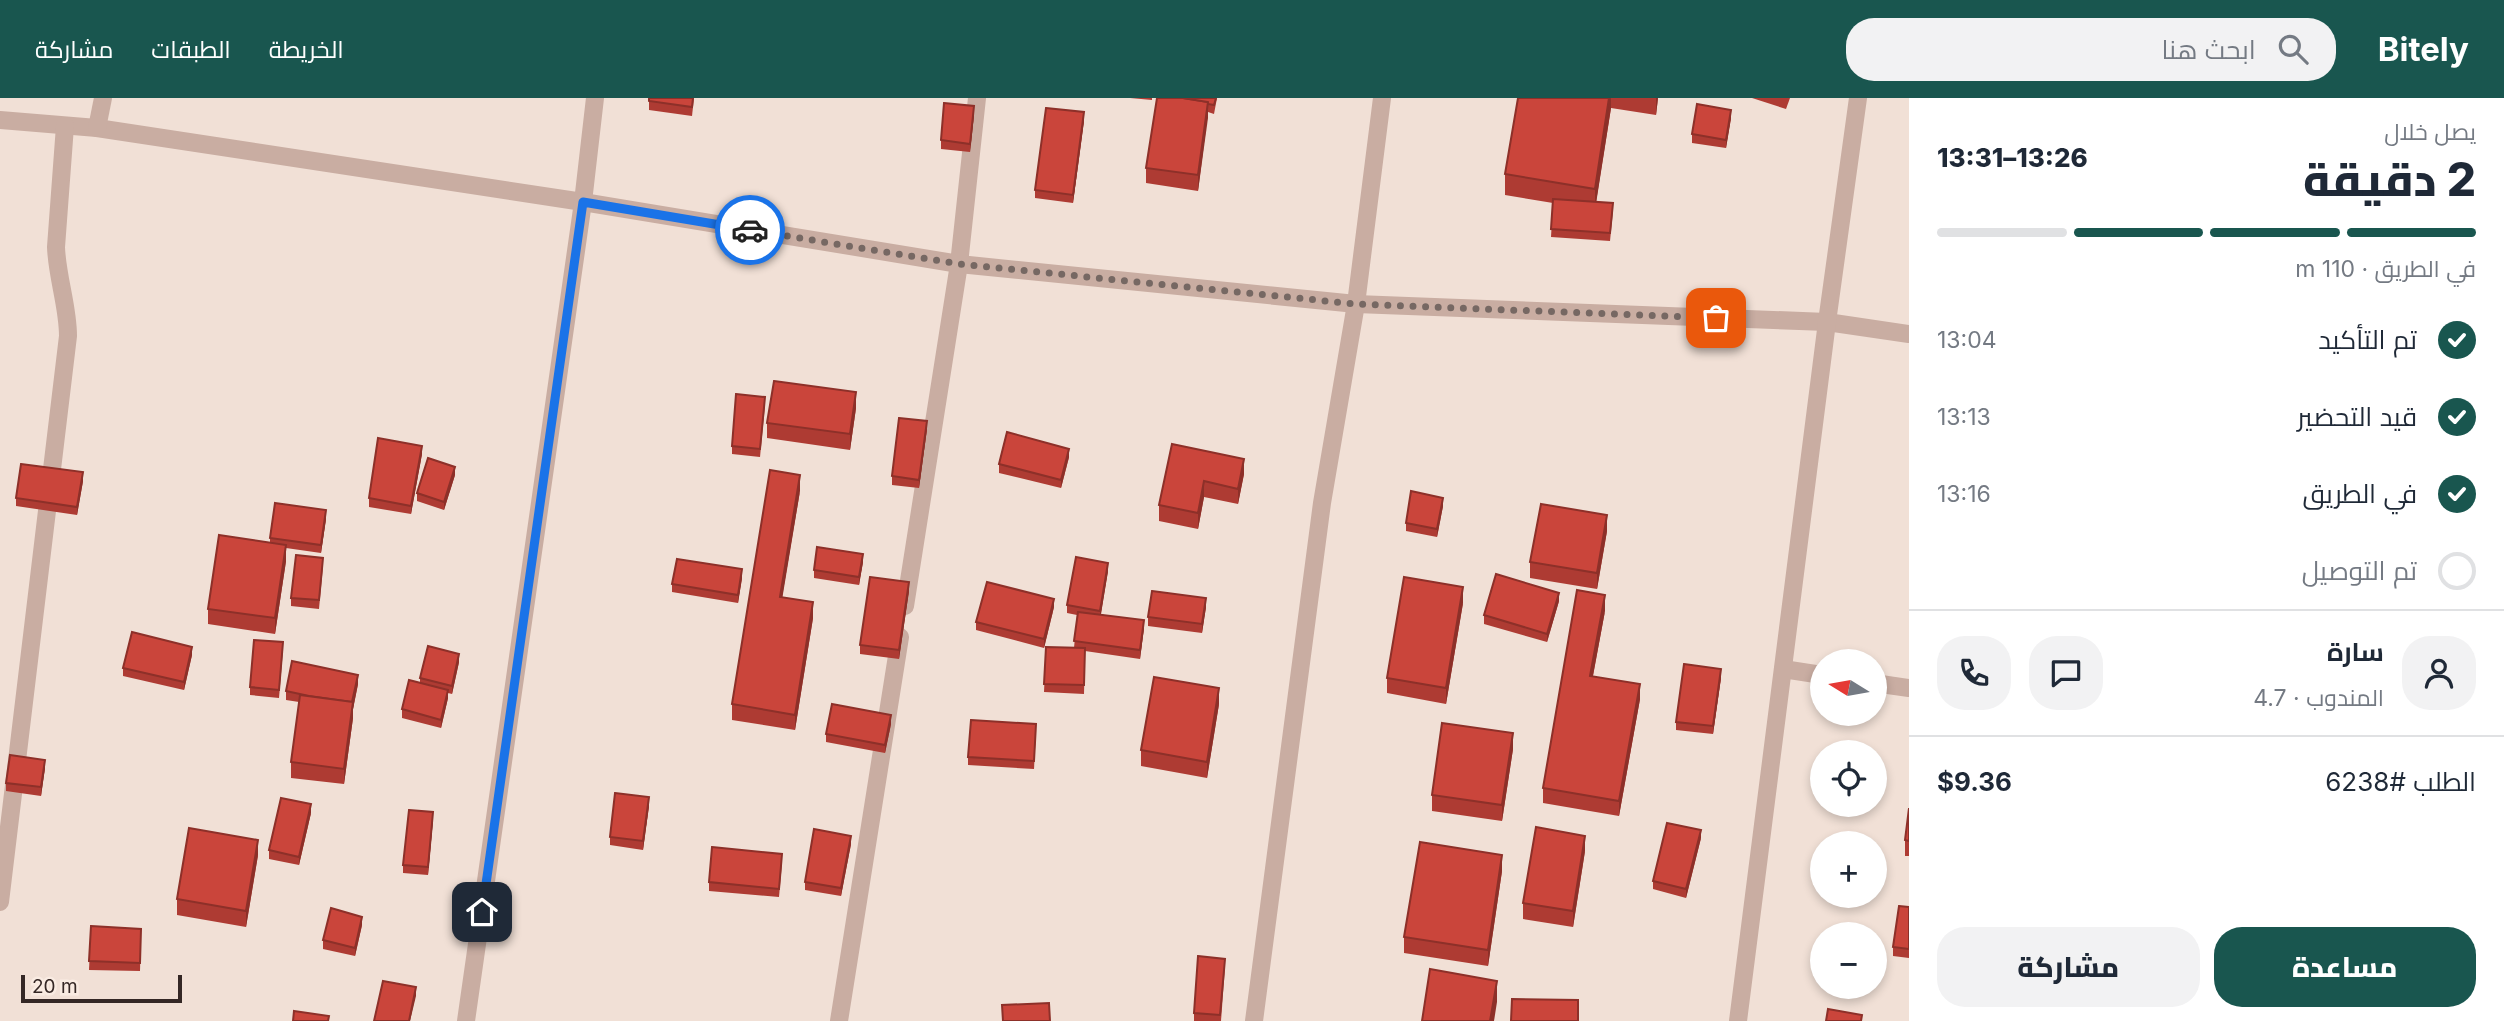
<!DOCTYPE html>
<html lang="ar">
<head>
<meta charset="utf-8">
<style>
  :root { --surface:#fff; --page:#f2f2f3; --text:#1f2937; --muted:#747a83; --line:#e0e1e3; --accent:#19564f }
  body { margin:0; font-family:Inter,Cairo,sans-serif; background:var(--page); color:var(--text); direction:rtl; height:100vh; display:flex; flex-direction:column; font-size:26px; white-space:nowrap }
  * { box-sizing:border-box; margin:0 }
  p { font-size:23px; color:var(--muted) }
  .icon { flex:none; width:38px; height:38px; fill:none; stroke:currentColor; stroke-width:2; stroke-linecap:round; stroke-linejoin:round }
  .map { position:relative; flex:1; overflow:hidden; direction:ltr }
  .details { display:flex; flex-direction:column; background:var(--surface); width:595px }
  .details>* { flex:none }
  .needle { width:46px; rotate:281deg }
  .controls { position:absolute; left:1810px; top:551px; display:grid; gap:14px }
  .controls a { display:grid; place-items:center; width:77px; height:77px; border-radius:50%; background:var(--surface); box-shadow:0 4px 10px #0003; font-size:35px }
  .scale { position:absolute; left:21px; bottom:18px; width:161px; box-sizing:border-box; padding-left:7px; border:4px solid #342725; border-top:0; font-size:19px; line-height:24px; white-space:nowrap; color:#342725; -webkit-text-stroke:5px #f9ebe2; paint-order:stroke }
  .pin { position:absolute; display:grid; place-items:center; width:60px; height:60px; color:#fff; margin:-30px; border-radius:14px; box-shadow:0 4px 10px #0006 }
  .courier { position:absolute; display:grid; place-items:center; width:70px; height:70px; margin:-35px; border:5px solid #1a73e8; border-radius:50%; background:#fff; color:#222; box-shadow:0 2px 9px #0007 }
  .headline em { font-style:normal; font-weight:800 }
  .headline div { display:flex; flex-direction:column-reverse }
  .headline { display:flex; align-items:center; justify-content:space-between; height:119px; padding:0 28px }
  h1 { font-size:46px; font-weight:800; line-height:52px }
  .bar { display:grid; grid-template-columns:repeat(4,1fr); gap:10px 7px; align-content:center; height:84px; padding:0 28px }
  .bar i { height:9px; border-radius:5px; background:var(--line) }
  .bar .current { background:var(--accent) }
  .bar p { grid-column:span 4 }
  .line { display:flex; align-items:center; gap:18px; padding:0 28px; border-top:2px solid var(--line) }
  .line div { flex:1 }
  .round { display:grid; place-items:center; flex:none; width:74px; height:74px; border-radius:28px; background:var(--page) }
  ol { padding:0 28px; list-style:none }
  li { display:flex; align-items:center; gap:21px; height:77px }
  li p { margin-inline-start:auto }
  li .icon { padding:7px; border-radius:50%; background:var(--accent); color:#fff; stroke-width:4 }
  li:last-child { color:var(--muted) }
  li i { width:38px; height:38px; border:4px solid var(--line); border-radius:50% }
  .action { display:flex; gap:14px; margin-top:auto; padding:14px 28px }
  .action a { flex:1; height:80px; border-radius:28px; background:var(--accent); color:#fff; font-size:28px; font-weight:800; line-height:80px; text-align:center }
  .action a+a { background:var(--page); color:var(--text) }
  header { display:flex; align-items:center; gap:42px; box-sizing:border-box; height:98px; padding:0 35px; background:var(--accent); color:#fff }
  header strong { font-size:33px }
  nav { display:flex; gap:38px; margin-inline-start:auto; font-size:24px }
  .search { width:490px; height:63px; background:var(--page); display:flex; align-items:center; gap:18px; box-sizing:border-box; padding:0 24px; border-radius:28px; color:var(--muted); font-size:26px }
  main { display:flex; flex:1; min-height:0 }
  .map>svg:first-child { display:block }
  .lines { fill:none; stroke-linecap:round; stroke-linejoin:round }
  .minor { stroke:#c9ada2; stroke-width:18 }
  .wall { fill:#ae3b33 }
  .shaded-wall { fill:#8d3029 }
  .building { fill:#ca453b; stroke:#8d3029; stroke-width:2 }
  .done { stroke:#766863; stroke-width:7; stroke-dasharray:0 12.6 }
  .route { stroke:#1a73e8; stroke-width:9 }
</style>
</head>
<body>
<header>
<strong>Bitely</strong>
<div class="search"><svg class="icon" aria-label="search" viewBox="0 0 24 24"><circle cx="10" cy="10" r="6"/><path d="M15 15l6 6"/></svg>ابحث هنا</div>
<nav><a>الخريطة</a><a>الطبقات</a><a>مشاركة</a></nav>
</header>
<main>
<section class="details">
<div class="headline"><div><h1>2 دقيقة</h1><p>يصل خلال</p></div><em>13:26–13:31</em></div>
<div class="bar"><i class="current"></i><i class="current"></i><i class="current"></i><i></i><p>في الطريق · 110 m</p></div>
<ol>
<li><svg class="icon" aria-label="check" viewBox="0 0 24 24"><path d="M5 12l5 5 9-10"/></svg>تم التأكيد<p>13:04</p></li>
<li><svg class="icon" aria-label="check" viewBox="0 0 24 24"><path d="M5 12l5 5 9-10"/></svg>قيد التحضير<p>13:13</p></li>
<li><svg class="icon" aria-label="check" viewBox="0 0 24 24"><path d="M5 12l5 5 9-10"/></svg>في الطريق<p>13:16</p></li>
<li><i></i>تم التوصيل</li>
</ol>
<div class="line" style="height:126px"><a class="round"><svg class="icon" aria-label="person" viewBox="0 0 24 24"><circle cx="12" cy="8" r="4"/><path d="M4 21q1-7 8-7t8 7"/></svg></a><div><b>سارة</b><p>المندوب · 4.7</p></div><a class="round"><svg class="icon" aria-label="chat" viewBox="0 0 24 24"><path d="M4 5h16v11H9l-5 4z"/></svg></a><a class="round"><svg class="icon" aria-label="phone" viewBox="0 0 24 24"><path d="M5 4h4l2 5-3 2q2 4 5 5l2-3 5 2v4C11 20 4 13 5 4z"/></svg></a></div>
<div class="line" style="height:91px"><div>الطلب #6238</div><b>$9.36</b></div>
<div class="action"><a>مساعدة</a><a>مشاركة</a></div>
</section>
<div class="map">
<svg width="1909" height="923" viewBox="0 0 1909 923">
  <rect width="100%" height="100%" fill="#f1e0d6"/>
  <g class="lines">
    <g class="minor">
      <polyline points="0,22 97,30 583,104 959,166 1356,206 1827,224 1909,236"/>
      <polyline points="97,30 103,0"/>
      <polyline points="905,508 959,166 977,0"/>
      <polyline points="1783,571 1822,577"/>
      <polyline points="1874,585 1909,590"/>
      <path d="M0,804L68,238C68,208 57,179 56,149L65,28"/>
      <polyline points="466,923 583,104 595,0"/>
      <polyline points="839,923 900,539"/>
      <polyline points="1254,923 1322,405 1356,206 1382,0"/>
      <polyline points="1738,923 1827,224 1858,0"/>
    </g>
  </g>
  <g class="wall">
    <polygon points="649,0 694,0 692,18 649,12"/>
    <polygon points="1130,0 1152,0 1152,2"/>
    <polygon points="1157,0 1217,0 1214,16 1208,14 1198,93 1146,85 1146,70"/>
    <polygon points="1518,0 1658,0 1656,17 1611,10 1596,104 1613,113 1610,143 1551,139 1553,105 1505,97 1505,76"/>
    <polygon points="1752,0 1790,0 1786,11"/>
    <polygon points="974,17 970,54 941,51 941,42"/>
    <polygon points="1731,20 1726,50 1692,45 1692,36"/>
    <polygon points="1084,23 1073,105 1035,100 1035,92"/>
    <polygon points="765,307 760,359 732,356 732,348"/>
    <polygon points="856,310 850,352 767,340 767,325"/>
    <polygon points="927,331 919,390 892,387 892,378"/>
    <polygon points="1172,346 1244,376 1238,406 1204,399 1198,431 1159,423 1159,407"/>
    <polygon points="422,356 411,416 369,409 369,400"/>
    <polygon points="1069,359 1061,390 999,375 999,366"/>
    <polygon points="455,377 444,412 417,403 417,395"/>
    <polygon points="83,383 77,417 16,408 16,400"/>
    <polygon points="800,393 782,499 813,520 795,632 732,622 732,606"/>
    <polygon points="1443,408 1437,439 1406,433 1406,425"/>
    <polygon points="326,421 321,455 286,450 286,463 275,536 208,526 208,511 270,445 270,440"/>
    <polygon points="1607,433 1597,491 1530,480 1530,464"/>
    <polygon points="863,464 859,487 814,480 814,472"/>
    <polygon points="323,468 319,511 291,508 291,500"/>
    <polygon points="1108,473 1101,516 1144,530 1140,561 1085,553 1084,596 1044,594 1046,549 1074,550 1077,517 1067,515 1067,507"/>
    <polygon points="742,480 738,505 672,494 672,486"/>
    <polygon points="909,493 899,561 860,556 860,547"/>
    <polygon points="1559,503 1547,544 1484,526 1484,517"/>
    <polygon points="1463,505 1446,606 1387,595 1387,580"/>
    <polygon points="1054,509 1044,550 976,532 976,524"/>
    <polygon points="1206,509 1202,535 1148,528 1148,519"/>
    <polygon points="1605,513 1593,578 1640,601 1619,718 1543,705 1543,690"/>
    <polygon points="283,552 279,600 250,597 250,589"/>
    <polygon points="192,557 184,592 123,578 123,570"/>
    <polygon points="459,564 452,596 448,595 448,600 441,630 402,620 402,611 420,585 420,580"/>
    <polygon points="1721,580 1713,636 1676,632 1676,624"/>
    <polygon points="358,586 353,611 353,620 344,686 291,680 291,664 299,604 286,602 286,593"/>
    <polygon points="1219,606 1207,680 1141,668 1141,652"/>
    <polygon points="891,626 885,655 826,644 826,636"/>
    <polygon points="1036,634 1034,671 968,667 968,659"/>
    <polygon points="1513,651 1502,723 1432,713 1432,697"/>
    <polygon points="45,670 41,698 6,693 6,685"/>
    <polygon points="649,708 643,752 610,747 610,739"/>
    <polygon points="1909,710 1909,758 1905,758 1905,742"/>
    <polygon points="311,715 299,767 269,761 269,752"/>
    <polygon points="433,722 428,777 403,775 403,767"/>
    <polygon points="1701,740 1686,800 1653,791 1653,783"/>
    <polygon points="851,746 841,798 805,792 805,784"/>
    <polygon points="1585,753 1573,829 1523,821 1523,805"/>
    <polygon points="258,757 246,829 177,817 177,801"/>
    <polygon points="782,765 779,799 709,793 709,784"/>
    <polygon points="1502,773 1488,868 1404,855 1404,839"/>
    <polygon points="1909,809 1909,860 1893,858 1893,849"/>
    <polygon points="362,827 355,858 323,851 323,842"/>
    <polygon points="91,828 141,831 140,873 89,872"/>
    <polygon points="1225,869 1221,923 1194,923 1194,915"/>
  </g>
  <g class="shaded-wall">
    <polygon points="1609,0 1611,0 1611,10 1595,112 1595,91"/>
    <polygon points="1656,0 1658,0 1656,17"/>
    <polygon points="1208,4 1208,20 1198,93 1198,77"/>
    <polygon points="974,8 974,17 970,54 970,46"/>
    <polygon points="1731,12 1731,20 1726,50 1726,42"/>
    <polygon points="1084,14 1084,23 1073,105 1073,97"/>
    <polygon points="856,294 856,310 850,352 850,336"/>
    <polygon points="927,323 927,331 919,390 919,382"/>
    <polygon points="422,348 422,356 411,416 411,408"/>
    <polygon points="1069,351 1069,359 1061,390 1061,382"/>
    <polygon points="1244,361 1244,376 1238,406 1238,391"/>
    <polygon points="455,369 455,377 444,412 444,404"/>
    <polygon points="83,374 83,383 77,417 77,409"/>
    <polygon points="800,377 800,393 780,514 780,499"/>
    <polygon points="1204,383 1204,399 1198,431 1198,415"/>
    <polygon points="1443,400 1443,408 1437,439 1437,431"/>
    <polygon points="326,412 326,421 321,455 321,447"/>
    <polygon points="1607,417 1607,433 1597,491 1597,475"/>
    <polygon points="286,447 286,463 275,536 275,520"/>
    <polygon points="863,456 863,464 859,487 859,479"/>
    <polygon points="1108,465 1108,473 1100,521 1100,513"/>
    <polygon points="742,471 742,480 738,505 738,497"/>
    <polygon points="909,484 909,493 899,561 899,552"/>
    <polygon points="1463,489 1463,505 1446,606 1446,590"/>
    <polygon points="1559,495 1559,503 1547,544 1547,536"/>
    <polygon points="1605,497 1605,513 1590,593 1590,578"/>
    <polygon points="1206,500 1206,509 1202,535 1202,526"/>
    <polygon points="1054,501 1054,509 1044,550 1044,541"/>
    <polygon points="813,504 813,520 795,632 795,617"/>
    <polygon points="1144,522 1144,530 1140,561 1140,552"/>
    <polygon points="192,549 192,557 184,592 184,584"/>
    <polygon points="459,556 459,564 452,596 452,588"/>
    <polygon points="1721,571 1721,580 1713,636 1713,628"/>
    <polygon points="358,577 358,586 353,611 353,620 344,686 344,671 352,607"/>
    <polygon points="1640,586 1640,601 1619,718 1619,703"/>
    <polygon points="1219,590 1219,606 1207,680 1207,664"/>
    <polygon points="448,592 448,600 441,630 441,622"/>
    <polygon points="891,617 891,626 885,655 885,647"/>
    <polygon points="1513,635 1513,651 1502,723 1502,707"/>
    <polygon points="45,662 45,670 41,698 41,689"/>
    <polygon points="649,699 649,708 643,752 643,743"/>
    <polygon points="311,706 311,715 299,767 299,759"/>
    <polygon points="433,714 433,722 428,777 428,769"/>
    <polygon points="1701,732 1701,740 1686,800 1686,791"/>
    <polygon points="851,738 851,746 841,798 841,790"/>
    <polygon points="1585,738 1585,753 1573,829 1573,813"/>
    <polygon points="258,742 258,757 246,829 246,813"/>
    <polygon points="1502,757 1502,773 1488,868 1488,852"/>
    <polygon points="362,819 362,827 355,858 355,850"/>
    <polygon points="1497,883 1497,904 1494,923 1490,923"/>
    <polygon points="416,889 416,898 410,923 409,923"/>
  </g>
  <g class="building">
    <polygon points="649,0 693,0 692,9 649,3"/>
    <polygon points="1157,0 1183,0 1208,4 1198,77 1146,70"/>
    <polygon points="1183,0 1216,0 1214,7 1208,6 1208,4"/>
    <polygon points="1518,0 1609,0 1595,91 1505,76"/>
    <polygon points="944,5 974,8 970,46 941,42"/>
    <polygon points="1697,6 1731,12 1726,42 1692,36"/>
    <polygon points="1046,10 1084,14 1073,97 1035,92"/>
    <polygon points="1553,101 1613,105 1610,135 1551,131"/>
    <polygon points="774,283 856,294 850,336 767,325"/>
    <polygon points="736,296 765,299 760,351 732,348"/>
    <polygon points="899,320 927,323 919,382 892,378"/>
    <polygon points="1007,334 1069,351 1061,382 999,366"/>
    <polygon points="378,340 422,348 411,408 369,400"/>
    <polygon points="1172,346 1244,361 1238,391 1204,383 1198,415 1159,407"/>
    <polygon points="428,360 455,369 444,404 417,395"/>
    <polygon points="21,366 83,374 77,409 16,400"/>
    <polygon points="770,372 800,377 780,499 813,504 795,617 732,606"/>
    <polygon points="1411,393 1443,400 1437,431 1406,425"/>
    <polygon points="275,405 326,412 321,447 270,440"/>
    <polygon points="1541,406 1607,417 1597,475 1530,464"/>
    <polygon points="219,437 286,447 275,520 208,511"/>
    <polygon points="817,449 863,456 859,479 814,472"/>
    <polygon points="296,457 323,460 319,502 291,500"/>
    <polygon points="1076,459 1108,465 1100,513 1067,507"/>
    <polygon points="677,461 742,471 738,497 672,486"/>
    <polygon points="1496,476 1559,495 1547,536 1484,517"/>
    <polygon points="870,479 909,484 899,552 860,547"/>
    <polygon points="1404,479 1463,489 1446,590 1387,580"/>
    <polygon points="987,484 1054,501 1044,541 976,524"/>
    <polygon points="1577,492 1605,497 1590,578 1640,586 1619,703 1543,690"/>
    <polygon points="1152,493 1206,500 1202,526 1148,519"/>
    <polygon points="1078,514 1144,522 1140,552 1074,543"/>
    <polygon points="132,534 192,549 184,584 123,570"/>
    <polygon points="254,542 283,544 279,592 250,589"/>
    <polygon points="428,548 459,556 452,588 420,580"/>
    <polygon points="1046,549 1085,550 1084,587 1044,586"/>
    <polygon points="292,563 358,577 352,604 309,598 286,593"/>
    <polygon points="1684,566 1721,571 1713,628 1676,624"/>
    <polygon points="1154,579 1219,590 1207,664 1141,652"/>
    <polygon points="409,582 448,592 441,622 402,611"/>
    <polygon points="300,597 353,604 344,671 291,664"/>
    <polygon points="832,606 891,617 885,647 826,636"/>
    <polygon points="971,622 1036,626 1034,663 968,659"/>
    <polygon points="1442,625 1513,635 1502,707 1432,697"/>
    <polygon points="10,657 45,662 41,689 6,685"/>
    <polygon points="615,695 649,699 643,743 610,739"/>
    <polygon points="281,700 311,706 299,759 269,752"/>
    <polygon points="1909,710 1909,743 1905,742"/>
    <polygon points="409,712 433,714 428,769 403,767"/>
    <polygon points="1667,725 1701,732 1686,791 1653,783"/>
    <polygon points="1536,729 1585,738 1573,813 1523,805"/>
    <polygon points="189,730 258,742 246,813 177,801"/>
    <polygon points="814,731 851,738 841,790 805,784"/>
    <polygon points="1420,744 1502,757 1488,852 1404,839"/>
    <polygon points="712,749 782,756 779,791 709,784"/>
    <polygon points="1899,808 1909,809 1909,851 1893,849"/>
    <polygon points="331,810 362,819 355,850 323,842"/>
    <polygon points="91,828 141,831 140,865 89,863"/>
    <polygon points="1198,858 1225,861 1220,917 1194,915"/>
    <polygon points="1430,871 1497,883 1490,923 1422,923"/>
    <polygon points="383,883 416,889 409,923 374,923"/>
    <polygon points="1512,901 1578,902 1578,923 1511,923"/>
    <polygon points="1049,905 1050,923 1003,923 1002,907"/>
    <polygon points="1828,911 1862,917 1861,923 1826,923"/>
    <polygon points="294,913 329,918 328,923 293,923"/>
  </g>
  <g class="lines">
    <polyline class="done" points="750,132 959,166 1356,206 1716,220"/>
    <polyline class="route" points="482,814 583,104 750,132"/>
  </g>
</svg>
<div class="controls">
<a><svg class="needle" viewBox="-14 -14 28 28"><path d="M0-13l5 13h-10z" fill="#e53935"/><path d="M0 13l5-13h-10z" fill="#747a83"/></svg></a>
<a><svg class="icon" aria-label="locate" viewBox="0 0 24 24"><circle cx="12" cy="12" r="6"/><path d="M12 2v4M12 18v4M2 12h4M18 12h4"/></svg></a>
<a>+</a>
<a>−</a>
</div>
<div class="scale">20 m</div>
<div class="pin" style="left:1716px;top:220px;background:#ea580c"><svg class="icon" aria-label="bag" viewBox="0 0 24 24"><path d="M5 8h14l-1 12H6zM9 8a3 3 0 0 1 6 0"/></svg></div>
<div class="pin" style="left:482px;top:814px;background:#1f2937"><svg class="icon" aria-label="home" viewBox="0 0 24 24"><path d="M3 11l9-7 9 7M6 9v11h12V9"/></svg></div>
<div class="courier" style="left:750px;top:132px"><svg class="icon" aria-label="car" viewBox="0 0 24 24"><path d="M5 17H2v-5l4-1 3-4h7l3 4 3 1v5h-3M9 17h6M6 11h13"/><circle cx="7" cy="17" r="2"/><circle cx="17" cy="17" r="2"/></svg></div>
</div>
</main>
</body>
</html>
